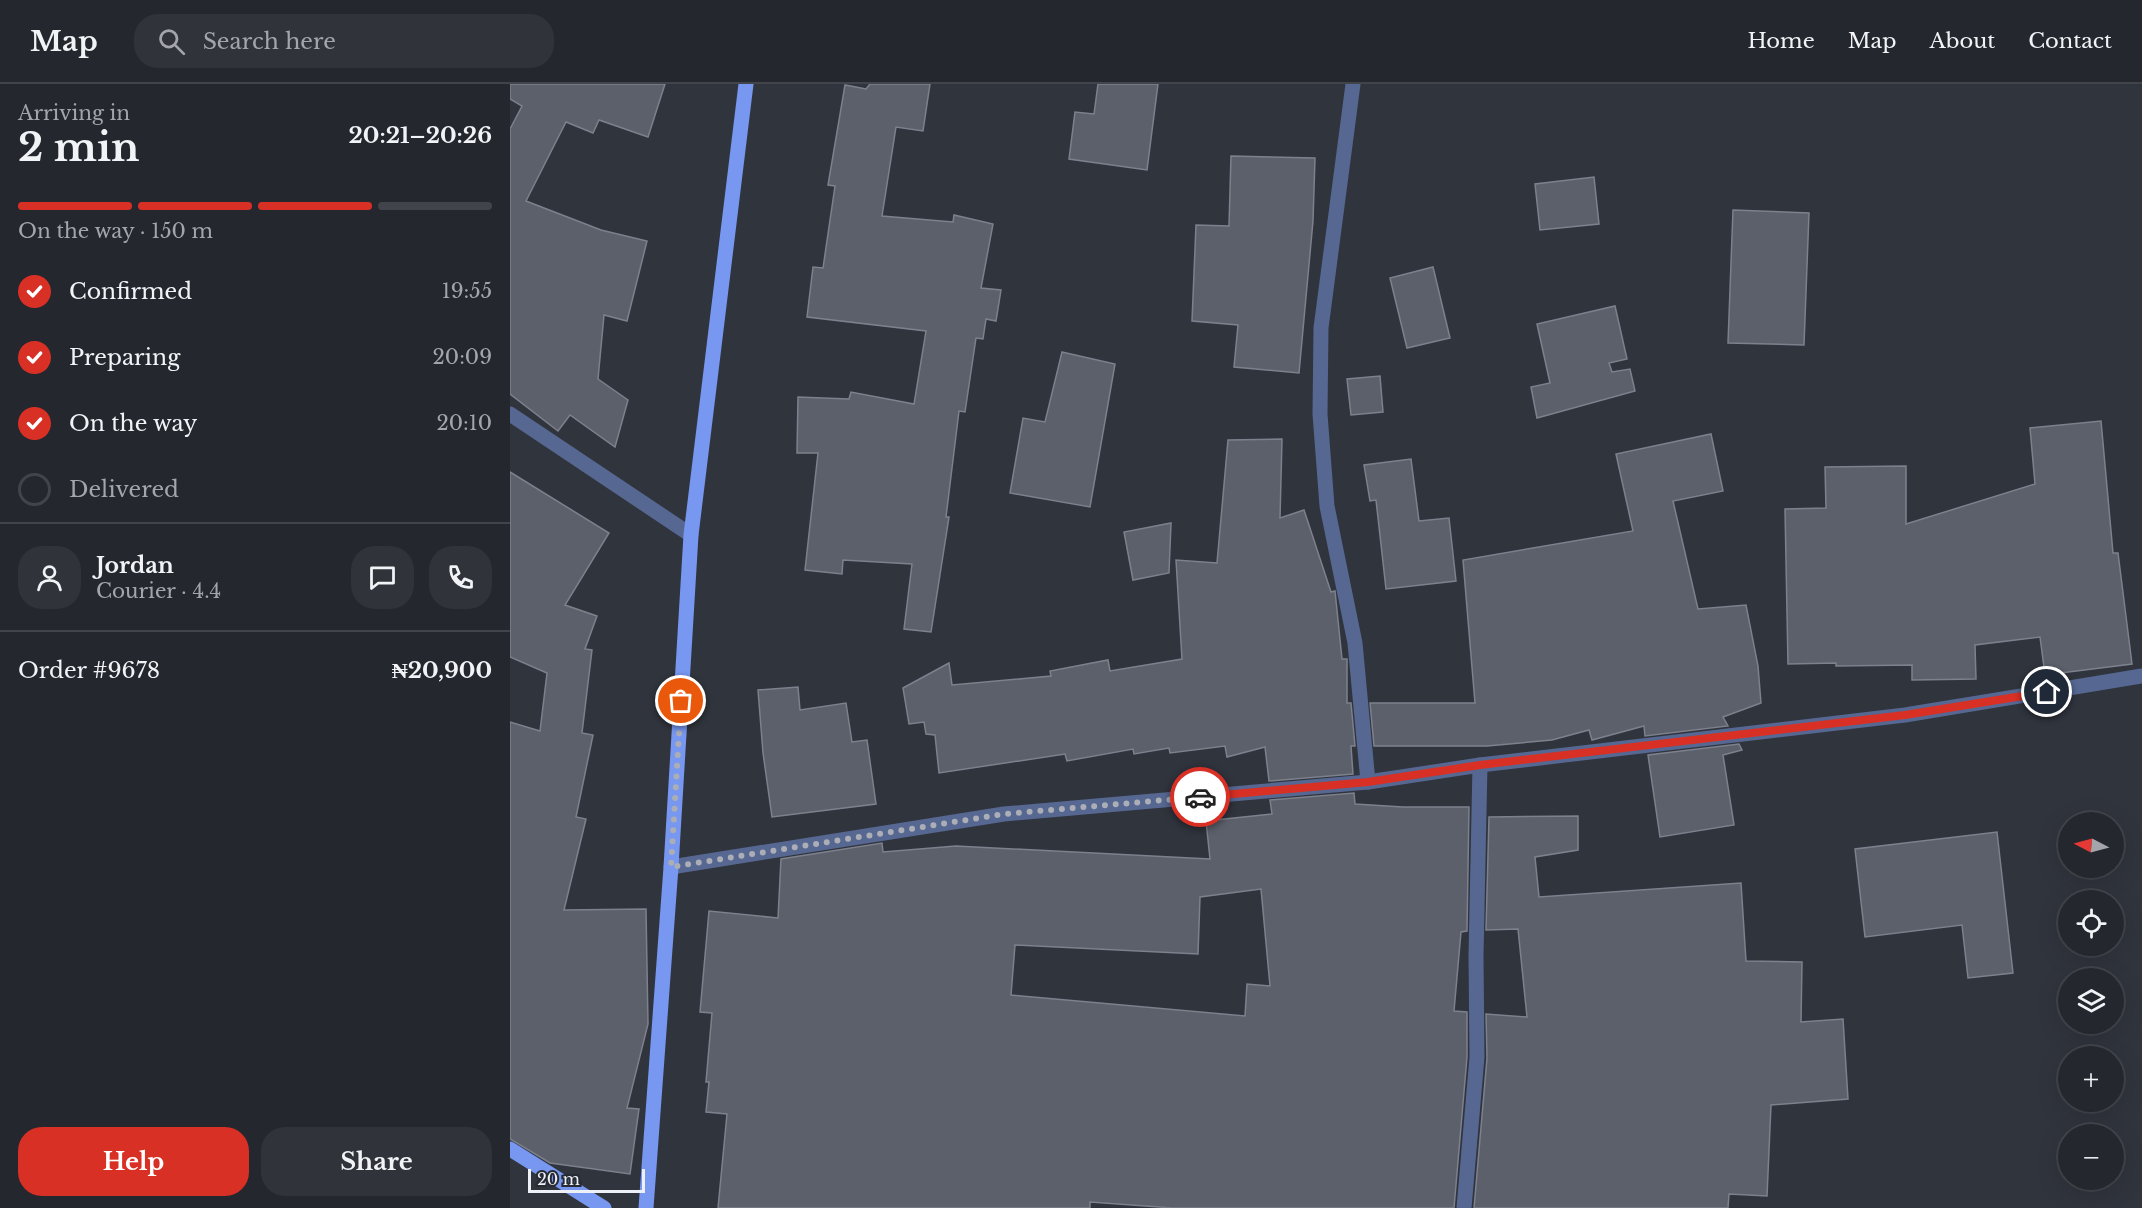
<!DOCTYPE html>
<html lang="en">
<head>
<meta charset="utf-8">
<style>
  :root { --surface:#24272e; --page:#30333a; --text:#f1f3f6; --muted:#a3a5aa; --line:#41444a; --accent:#d93025 }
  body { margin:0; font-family:"Libre Baskerville",serif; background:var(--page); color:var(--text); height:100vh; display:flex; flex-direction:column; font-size:22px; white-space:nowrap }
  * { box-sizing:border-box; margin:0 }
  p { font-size:20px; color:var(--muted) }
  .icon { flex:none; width:33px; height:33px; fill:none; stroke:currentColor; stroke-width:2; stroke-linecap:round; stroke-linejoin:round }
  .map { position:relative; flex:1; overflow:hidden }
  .panel { display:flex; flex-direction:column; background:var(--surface); width:510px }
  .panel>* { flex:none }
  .needle { width:39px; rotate:276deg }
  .fabs { position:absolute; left:1548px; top:728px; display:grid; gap:12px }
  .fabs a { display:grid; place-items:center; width:66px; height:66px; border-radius:50%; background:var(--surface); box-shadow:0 6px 24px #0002,0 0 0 2px var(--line); font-size:30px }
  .scale { position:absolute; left:18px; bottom:15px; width:117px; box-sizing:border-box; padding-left:6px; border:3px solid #edf0f6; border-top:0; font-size:16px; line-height:21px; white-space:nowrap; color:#edf0f6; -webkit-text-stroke:4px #262a33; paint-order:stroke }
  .pin { position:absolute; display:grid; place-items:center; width:51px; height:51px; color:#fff; margin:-26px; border:3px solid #fff; border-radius:50%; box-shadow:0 2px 6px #0007 }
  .courier { position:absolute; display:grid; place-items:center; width:60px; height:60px; margin:-30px; border:4px solid #d93025; border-radius:50%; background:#fff; color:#222; box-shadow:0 2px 8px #0007 }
  .summary em { font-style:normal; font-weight:700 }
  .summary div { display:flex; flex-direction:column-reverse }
  .summary { display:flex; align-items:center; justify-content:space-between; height:102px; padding:0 18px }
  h1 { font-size:39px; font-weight:700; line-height:45px }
  .bar { display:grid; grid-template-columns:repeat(4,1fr); gap:9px 6px; align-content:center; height:72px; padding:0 18px }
  .bar i { height:8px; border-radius:4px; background:var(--line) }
  .bar .selected { background:var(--accent) }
  .bar p { grid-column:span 4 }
  .line { display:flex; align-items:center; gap:15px; padding:0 18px; border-top:2px solid var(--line) }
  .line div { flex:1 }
  .round { display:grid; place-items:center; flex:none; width:63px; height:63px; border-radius:24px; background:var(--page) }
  ol { padding:0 18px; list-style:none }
  li { display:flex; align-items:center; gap:18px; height:66px }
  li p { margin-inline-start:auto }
  li .icon { padding:6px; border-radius:50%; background:var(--accent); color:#fff; stroke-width:4 }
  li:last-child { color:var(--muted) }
  li i { width:33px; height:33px; border:3px solid var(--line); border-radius:50% }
  .button { display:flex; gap:12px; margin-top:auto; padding:12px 18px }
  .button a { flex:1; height:69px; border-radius:24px; background:var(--accent); color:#fff; font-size:24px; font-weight:700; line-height:69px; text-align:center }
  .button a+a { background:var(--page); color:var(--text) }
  header { display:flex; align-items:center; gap:36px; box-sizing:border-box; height:84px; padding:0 30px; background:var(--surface); border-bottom:2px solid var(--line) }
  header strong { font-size:28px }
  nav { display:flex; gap:33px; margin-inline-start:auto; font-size:21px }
  .search { width:420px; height:54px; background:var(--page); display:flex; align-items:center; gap:15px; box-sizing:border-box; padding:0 21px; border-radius:24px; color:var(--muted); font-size:22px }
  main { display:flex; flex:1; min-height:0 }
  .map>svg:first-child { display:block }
  .building { fill:#5c606b; stroke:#7d818d; stroke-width:1.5; fill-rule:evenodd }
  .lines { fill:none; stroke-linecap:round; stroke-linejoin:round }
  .minor { stroke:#566792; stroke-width:15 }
  .major { stroke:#7797f0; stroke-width:15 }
  .done { stroke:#abaeb5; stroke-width:6; stroke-dasharray:0 10.8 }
  .route { stroke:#d93025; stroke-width:8 }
</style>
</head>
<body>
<header>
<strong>Map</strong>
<div class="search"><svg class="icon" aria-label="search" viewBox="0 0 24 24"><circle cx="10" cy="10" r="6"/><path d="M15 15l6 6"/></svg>Search here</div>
<nav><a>Home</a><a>Map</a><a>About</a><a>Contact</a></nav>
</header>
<main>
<section class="panel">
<div class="summary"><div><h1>2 min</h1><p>Arriving in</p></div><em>20:21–20:26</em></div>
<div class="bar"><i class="selected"></i><i class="selected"></i><i class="selected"></i><i></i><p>On the way · 150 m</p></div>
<ol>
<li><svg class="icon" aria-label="check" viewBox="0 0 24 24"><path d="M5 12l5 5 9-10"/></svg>Confirmed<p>19:55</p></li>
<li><svg class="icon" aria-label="check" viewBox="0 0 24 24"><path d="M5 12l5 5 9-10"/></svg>Preparing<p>20:09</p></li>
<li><svg class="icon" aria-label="check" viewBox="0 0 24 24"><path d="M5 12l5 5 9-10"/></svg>On the way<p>20:10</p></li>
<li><i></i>Delivered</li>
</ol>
<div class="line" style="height:108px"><a class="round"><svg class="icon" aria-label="person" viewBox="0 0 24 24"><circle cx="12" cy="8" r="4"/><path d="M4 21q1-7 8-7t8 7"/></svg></a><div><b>Jordan</b><p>Courier · 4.4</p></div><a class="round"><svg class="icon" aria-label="chat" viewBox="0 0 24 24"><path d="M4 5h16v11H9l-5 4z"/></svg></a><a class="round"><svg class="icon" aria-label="phone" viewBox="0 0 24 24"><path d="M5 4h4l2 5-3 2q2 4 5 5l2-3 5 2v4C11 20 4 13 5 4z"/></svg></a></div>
<div class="line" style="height:78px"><div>Order #9678</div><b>₦20,900</b></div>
<div class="button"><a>Help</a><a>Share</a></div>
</section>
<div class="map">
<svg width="1632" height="1124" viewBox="0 0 1632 1124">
  <rect width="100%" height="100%" fill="#30343d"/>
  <g class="building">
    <polygon points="0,0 155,0 138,53 89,36 83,49 56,38 16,117 91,146 137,157 117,237 94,231 88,295 118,316 105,363 60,331 48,347 0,310 0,45 12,22 0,15"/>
    <polygon points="360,0 420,0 413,47 386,43 372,132 443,138 444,131 483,140 471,204 491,206 486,237 476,235 473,255 466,254 455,328 449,327 436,433 439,433 421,548 394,545 402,480 333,476 332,490 295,486 308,369 287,369 288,313 339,315 341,308 404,320 416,247 297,233 303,183 313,184 325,102 318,101 335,1 356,5"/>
    <polygon points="588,0 648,0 637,86 559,75 565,28 584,30"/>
    <polygon points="721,72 805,74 803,137 789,289 724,283 728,241 682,237 686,141 719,142"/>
    <polygon points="1084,93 1089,140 1030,146 1025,100"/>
    <polygon points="1223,126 1299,129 1294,261 1218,259"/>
    <polygon points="923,183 940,254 897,264 880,194"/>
    <polygon points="1105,222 1117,275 1099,279 1102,288 1120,285 1125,307 1027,334 1021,303 1040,299 1027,240"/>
    <polygon points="552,268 605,280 580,423 500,409 513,334 535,338"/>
    <polygon points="870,292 873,328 841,331 837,295"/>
    <polygon points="1591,337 1603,469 1608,469 1622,580 1535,591 1530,553 1465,561 1466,595 1402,596 1402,581 1326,582 1326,579 1278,580 1275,425 1316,424 1315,383 1396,382 1396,440 1525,400 1520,344"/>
    <polygon points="1201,350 1213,407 1163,417 1188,525 1236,521 1248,582 1251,619 1213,633 1218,642 1135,652 1134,642 1082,656 1079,646 1042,656 977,662 864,662 860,619 965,619 953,476 1123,447 1106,370"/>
    <polygon points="772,355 770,434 794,426 821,508 825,507 832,575 837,575 837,619 841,619 845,662 841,662 843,690 759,697 755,663 717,673 715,662 660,669 659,664 624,670 623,665 557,677 555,670 429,689 425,651 416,650 414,638 399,640 393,604 439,579 442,601 541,592 540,587 598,576 600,587 672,575 666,476 707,479 718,356"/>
    <polygon points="901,375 909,437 939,434 946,497 876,505 866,416 860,417 854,381"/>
    <polygon points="0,388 99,449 55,521 87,532 75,565 82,566 72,649 83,651 66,733 76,735 54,826 136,825 138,940 117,1024 129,1025 120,1090 40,1079 0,1055 0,638 30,647 37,589 0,573"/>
    <polygon points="661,439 659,489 623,496 614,448"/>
    <polygon points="288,603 290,626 336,619 342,658 357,656 366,720 262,733 253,669 248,606"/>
    <polygon points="1229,660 1232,666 1213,671 1224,741 1150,753 1138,671"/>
    <path d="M844,709L845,720L893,723H959L957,847L951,848L944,927L957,928V973L944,1124H663L580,1118V1124H208L217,1030L196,1028L199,998H196L202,929L190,928L199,827L268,834L271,775L372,759L373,768L446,762L700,775L696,737L762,730L760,716ZM751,805L760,902L737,900L735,932L501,911L505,861L688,870L690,813Z"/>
    <polygon points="1068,732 1068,766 1025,773 1029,813 1231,799 1236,877 1292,878 1291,938 1333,935 1338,1015 1261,1021 1257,1112 1219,1110 1218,1124 964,1124 977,974 976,930 1017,933 1008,845 976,846 979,733"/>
    <polygon points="1487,748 1503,889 1458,894 1452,841 1355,853 1345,765"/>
  </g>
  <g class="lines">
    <g class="minor">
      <polyline points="843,0 811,244 810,330 817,422 845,559 858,698"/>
      <polyline points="0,330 181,451"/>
      <polyline points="161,783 494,730 858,698 970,681 1395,631 1632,592"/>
      <polyline points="954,1124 967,973 966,872 970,681"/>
    </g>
    <g class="major">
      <polyline points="0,1065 94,1124"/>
      <polyline points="136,1124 161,783 181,451 236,0"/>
    </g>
  </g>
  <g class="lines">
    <polyline class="done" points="171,617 161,783 494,730 690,713"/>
    <polyline class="route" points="690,713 858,698 970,681 1395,631 1537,608"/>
  </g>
</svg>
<div class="fabs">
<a><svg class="needle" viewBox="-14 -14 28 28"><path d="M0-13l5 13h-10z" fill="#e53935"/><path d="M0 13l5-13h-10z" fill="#a3a5aa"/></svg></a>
<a><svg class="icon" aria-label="locate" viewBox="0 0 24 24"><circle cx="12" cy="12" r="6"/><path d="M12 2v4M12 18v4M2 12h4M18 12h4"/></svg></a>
<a><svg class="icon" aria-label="layers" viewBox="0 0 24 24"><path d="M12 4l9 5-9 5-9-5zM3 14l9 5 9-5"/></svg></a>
<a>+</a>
<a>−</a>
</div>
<div class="scale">20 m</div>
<div class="pin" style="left:171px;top:617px;background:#ea580c"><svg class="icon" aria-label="bag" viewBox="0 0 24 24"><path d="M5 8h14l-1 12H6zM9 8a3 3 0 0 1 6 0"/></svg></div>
<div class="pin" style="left:1537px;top:608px;background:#1f2937"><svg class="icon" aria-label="home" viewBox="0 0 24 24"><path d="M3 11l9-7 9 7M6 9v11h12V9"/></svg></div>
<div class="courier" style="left:690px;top:713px"><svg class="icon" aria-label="car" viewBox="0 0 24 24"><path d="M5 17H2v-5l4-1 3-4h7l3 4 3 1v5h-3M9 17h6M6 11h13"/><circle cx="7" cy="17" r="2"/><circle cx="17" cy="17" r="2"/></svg></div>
</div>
</main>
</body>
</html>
